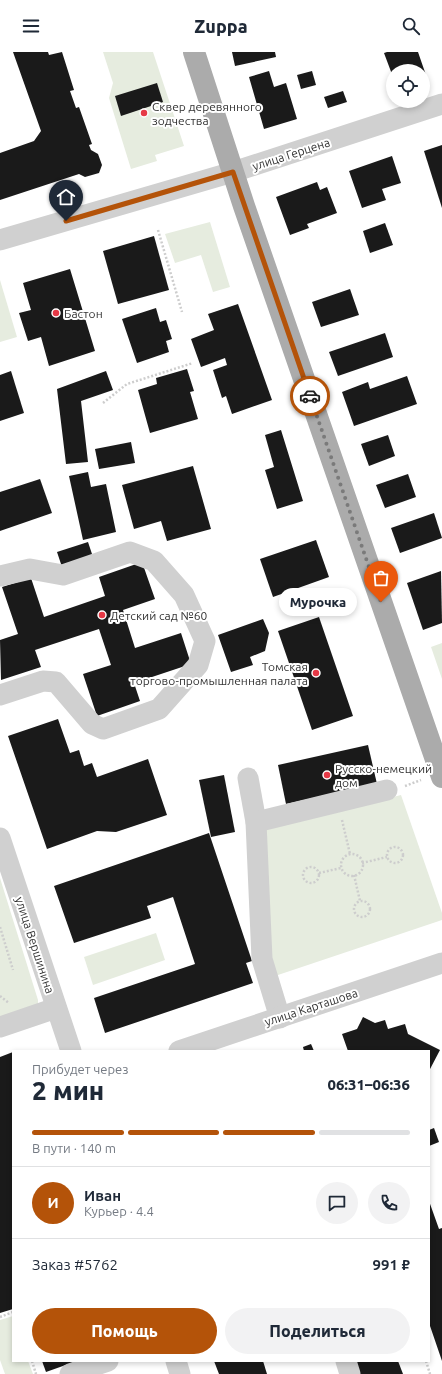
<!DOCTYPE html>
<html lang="ru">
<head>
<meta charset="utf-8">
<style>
  :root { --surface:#fff; --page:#f2f2f3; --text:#1f2937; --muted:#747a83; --line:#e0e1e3; --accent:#b45309 }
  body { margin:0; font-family:Ubuntu,sans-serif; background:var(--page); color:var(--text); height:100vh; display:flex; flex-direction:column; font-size:15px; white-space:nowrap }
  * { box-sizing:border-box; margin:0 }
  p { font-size:13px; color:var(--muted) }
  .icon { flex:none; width:22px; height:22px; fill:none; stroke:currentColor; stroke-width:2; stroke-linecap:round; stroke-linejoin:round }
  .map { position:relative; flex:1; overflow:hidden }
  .details { position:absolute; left:12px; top:998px; width:418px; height:312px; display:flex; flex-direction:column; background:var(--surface); border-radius:0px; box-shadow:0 2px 6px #0003 }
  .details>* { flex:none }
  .tools { position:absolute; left:386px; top:12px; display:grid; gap:8px }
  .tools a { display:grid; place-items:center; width:44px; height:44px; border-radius:50%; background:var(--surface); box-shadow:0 2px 6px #0003; font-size:20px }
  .pin { position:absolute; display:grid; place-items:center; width:34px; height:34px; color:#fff; margin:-41px -17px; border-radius:50% 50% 50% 0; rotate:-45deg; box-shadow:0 0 4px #0007 }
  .pin .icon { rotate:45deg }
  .courier { position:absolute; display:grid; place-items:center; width:40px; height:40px; margin:-20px; border:3px solid #b45309; border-radius:50%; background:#fff; color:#222; box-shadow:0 1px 5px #0007 }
  .bubble { position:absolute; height:28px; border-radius:14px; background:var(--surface); box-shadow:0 2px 6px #0003; font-size:13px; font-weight:800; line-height:28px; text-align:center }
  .overview em { font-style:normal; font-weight:800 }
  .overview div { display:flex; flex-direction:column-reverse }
  .overview { display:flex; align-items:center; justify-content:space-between; height:68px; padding:0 20px }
  h1 { font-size:26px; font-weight:800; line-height:30px }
  .bar { display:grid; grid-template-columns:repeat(4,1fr); gap:6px 4px; align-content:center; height:48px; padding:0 20px }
  .bar i { height:5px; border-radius:3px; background:var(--line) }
  .bar .active { background:var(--accent) }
  .bar p { grid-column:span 4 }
  .line { display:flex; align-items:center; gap:10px; padding:0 20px; border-top:1px solid var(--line) }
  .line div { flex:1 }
  .round { display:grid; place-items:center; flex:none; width:42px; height:42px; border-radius:21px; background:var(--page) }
  .primary-button { display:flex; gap:8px; margin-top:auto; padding:8px 20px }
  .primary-button a { flex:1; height:46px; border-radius:24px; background:var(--accent); color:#fff; font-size:16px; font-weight:800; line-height:46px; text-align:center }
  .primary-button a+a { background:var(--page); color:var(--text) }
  header { display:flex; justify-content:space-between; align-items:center; height:52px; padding:0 20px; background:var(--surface); font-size:18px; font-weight:800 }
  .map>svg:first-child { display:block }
  .green { fill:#e6ecdf }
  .building { fill:#1a1a1a }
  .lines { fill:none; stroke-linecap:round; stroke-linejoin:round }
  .path { stroke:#cdcdcd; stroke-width:2.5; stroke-dasharray:2 2; stroke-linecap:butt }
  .minor { stroke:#d0d0d0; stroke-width:21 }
  .major { stroke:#ababab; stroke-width:22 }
  .done { stroke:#7a7a7a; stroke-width:4; stroke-dasharray:0 7.2 }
  .route { stroke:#b45309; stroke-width:5 }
  .poi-dot { fill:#e63946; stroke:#fff; stroke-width:1.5 }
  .labels { text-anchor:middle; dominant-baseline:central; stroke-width:4; stroke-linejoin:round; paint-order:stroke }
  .poi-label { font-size:12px; fill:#333; stroke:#fff; text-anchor:start }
  .street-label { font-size:12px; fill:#333; stroke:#fff }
</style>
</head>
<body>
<header><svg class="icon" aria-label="menu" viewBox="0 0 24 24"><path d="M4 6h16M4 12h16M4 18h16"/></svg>Zuppa<svg class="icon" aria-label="search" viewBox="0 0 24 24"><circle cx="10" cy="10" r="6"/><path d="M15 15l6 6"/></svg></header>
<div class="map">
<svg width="442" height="1322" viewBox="0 0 442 1322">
  <rect width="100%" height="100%" fill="#fff"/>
  <g class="green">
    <polygon points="103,0 153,0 184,94 155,103 157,109 131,117 109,46 113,31"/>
    <polygon points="210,170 230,235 213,240 201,203 175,211 165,182"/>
    <polygon points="0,228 17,285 0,290"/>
    <polygon points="442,591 442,627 431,595"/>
    <polygon points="401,743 442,861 442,868 275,924 269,905 264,778"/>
    <polygon points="0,826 38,948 38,952 0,966"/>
    <polygon points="156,881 165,908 93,933 84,905"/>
    <polygon points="13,1264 13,1309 28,1309 33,1322 5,1322 0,1308 0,1268"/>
  </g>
  <g class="building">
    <polygon points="13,0 48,0 49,3 62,0 74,38 70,39 76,56 79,55 92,92 89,93 91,98 98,102 102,113 99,121 85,125 79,122 0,148 0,101 34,89 41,79"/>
    <polygon points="232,0 275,0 276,5 235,14"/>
    <polygon points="387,0 418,0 428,29 423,31 423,19 393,19 393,25 384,1"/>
    <polygon points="269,19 274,35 286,31 297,67 264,77 249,25"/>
    <polygon points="312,19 316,33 301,37 297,23"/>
    <polygon points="157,31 163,50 121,64 115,44"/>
    <polygon points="343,39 347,50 328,56 324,45"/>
    <polygon points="442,93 442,156 424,99"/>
    <polygon points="392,104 401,131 382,137 386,148 362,156 349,119"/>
    <polygon points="317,130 320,138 327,135 337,161 307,172 309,176 290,183 276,145"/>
    <polygon points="385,171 393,193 370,201 363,179"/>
    <polygon points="154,184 169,238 118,252 103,199"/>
    <polygon points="70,217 95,299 49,314 41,285 28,289 19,261 31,258 23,231"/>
    <polygon points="350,237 359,263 321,275 312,250"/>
    <polygon points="238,252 272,348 232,362 226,344 222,346 213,318 227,313 225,306 201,315 191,287 214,278 208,262"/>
    <polygon points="156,256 160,270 166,268 172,287 166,289 169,300 137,311 122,267"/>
    <polygon points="385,281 393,305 338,324 329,300"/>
    <polygon points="187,317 194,339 190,340 198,367 150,381 138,338 157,332 156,326"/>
    <polygon points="11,319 24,361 0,369 0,323"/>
    <polygon points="106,319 113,338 81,349 88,410 66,412 57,337"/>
    <polygon points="407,324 417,352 354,374 342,340 368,330 370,337"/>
    <polygon points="281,378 303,449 277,457 265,418 274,415 265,383"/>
    <polygon points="388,383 395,404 369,414 361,392"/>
    <polygon points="131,390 135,411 99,417 95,397"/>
    <polygon points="193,414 211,477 167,489 161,469 134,477 122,433"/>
    <polygon points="88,420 91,435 106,432 116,480 83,488 69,424"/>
    <polygon points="408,422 416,445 385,456 376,433"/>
    <polygon points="40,427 52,461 0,479 0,440"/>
    <polygon points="434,461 442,486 400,501 391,476"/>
    <polygon points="316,488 329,525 273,545 260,507"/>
    <polygon points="88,490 94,508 63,518 57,500"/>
    <polygon points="142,510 155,547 123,558 135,596 181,581 191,612 134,631 140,649 97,664 83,622 111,613 99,577 35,598 41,615 1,628 0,588 18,582 2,535 31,526 44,565 105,544 99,525"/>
    <polygon points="441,519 442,571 423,578 407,531"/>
    <polygon points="319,565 353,664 312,678 278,579"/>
    <polygon points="263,567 269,581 265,599 250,605 253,613 231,620 218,583"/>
    <polygon points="58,667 70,701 79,698 84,714 92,711 97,725 148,707 167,763 116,780 97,779 47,797 8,684"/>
    <polygon points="368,693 377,732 286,752 278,713"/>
    <polygon points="224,723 235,780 211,785 199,728"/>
    <polygon points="209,781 252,909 246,911 253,931 105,981 94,946 195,912 173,845 147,854 151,866 74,891 54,834"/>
    <polygon points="363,965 375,971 385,968 388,977 405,972 408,982 440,998 429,1019 429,999 348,999 342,982 357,977"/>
    <polygon points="311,992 314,999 304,999 303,995"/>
    <polygon points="13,1000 13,1257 0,1261 0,1005"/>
    <polygon points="434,1076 439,1090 429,1094 429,1078"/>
    <polygon points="429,1149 439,1177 442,1176 442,1309 429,1271"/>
    <polygon points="42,1309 77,1309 46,1320"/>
    <polygon points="214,1309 263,1309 267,1322 219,1322"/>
    <polygon points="356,1309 398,1309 403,1322 360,1322"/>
  </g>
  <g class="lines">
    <g class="path">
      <polyline points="158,178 182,260"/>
      <polyline points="103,351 127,332 193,311"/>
      <polyline points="405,734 421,728"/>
      <polyline points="342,768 350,802"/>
      <circle cx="395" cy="803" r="8"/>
      <circle cx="352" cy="813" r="11"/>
      <polyline points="362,811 387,805"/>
      <circle cx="311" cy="823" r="8"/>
      <polyline points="319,821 341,816"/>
      <polyline points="354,823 360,849"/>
      <circle cx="362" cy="857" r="8"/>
      <polyline points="0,875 13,918"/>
      <polyline points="0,944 9,951"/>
      <polyline points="0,1265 13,1260"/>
      <polyline points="32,1309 36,1322"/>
      <polyline points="426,1309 430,1322"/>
    </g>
    <g class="minor">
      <polyline points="0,188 233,120 442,52"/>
      <polyline points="0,524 30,517 63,523 130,500 154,509 184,543 205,589 198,613 159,657 103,677 92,672 56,630 43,629 0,643"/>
      <polyline points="248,726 256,770"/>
      <polyline points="0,786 71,999"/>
      <polyline points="280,966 262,907 256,770 387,738"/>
      <polyline points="0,975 56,956"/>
      <polyline points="179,999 442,911"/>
      <polyline points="176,1309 180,1322"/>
      <polyline points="346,1309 350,1322"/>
      <polyline points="70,1322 108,1309"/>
    </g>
    <polyline class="major" points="194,0 244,154 442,725"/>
  </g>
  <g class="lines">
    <polyline class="done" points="310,344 381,550"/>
    <polyline class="route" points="66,169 233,120 310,344"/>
  </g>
  <g class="poi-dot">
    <circle cx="144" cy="61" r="4"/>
    <circle cx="56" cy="261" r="4"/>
    <circle cx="102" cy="563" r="4"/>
    <circle cx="316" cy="621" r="4"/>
    <circle cx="327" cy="723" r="4"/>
  </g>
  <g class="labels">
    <g class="poi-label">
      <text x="152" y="54">Сквер деревянного<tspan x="152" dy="14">зодчества</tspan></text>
      <text x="64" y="261">Бастон</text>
      <text x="110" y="563">Детский сад №60</text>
      <text x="308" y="614" text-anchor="end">Томская<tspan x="308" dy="14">торгово-промышленная палата</tspan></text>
      <text x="335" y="716">Русско-немецкий<tspan x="335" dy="14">дом</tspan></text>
    </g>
    <g class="street-label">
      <text transform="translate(291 102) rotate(-18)">улица Герцена</text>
      <text transform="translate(35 893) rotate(72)">улица Вершинина</text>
      <text transform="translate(311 955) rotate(-18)">улица Карташова</text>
    </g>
  </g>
</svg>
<div class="tools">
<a><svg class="icon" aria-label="locate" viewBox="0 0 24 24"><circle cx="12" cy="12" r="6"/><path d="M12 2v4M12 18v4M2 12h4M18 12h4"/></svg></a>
</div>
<div class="pin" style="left:381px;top:550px;background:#ea580c"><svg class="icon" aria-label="bag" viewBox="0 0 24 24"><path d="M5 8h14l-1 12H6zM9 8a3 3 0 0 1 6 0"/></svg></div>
<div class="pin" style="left:66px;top:169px;background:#1f2937"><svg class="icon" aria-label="home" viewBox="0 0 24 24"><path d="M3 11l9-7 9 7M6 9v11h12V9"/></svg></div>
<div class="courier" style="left:310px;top:344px"><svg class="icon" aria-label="car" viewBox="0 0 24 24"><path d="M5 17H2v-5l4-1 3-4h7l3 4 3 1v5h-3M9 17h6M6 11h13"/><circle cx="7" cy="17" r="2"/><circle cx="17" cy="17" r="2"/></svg></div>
<div class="bubble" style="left:279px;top:536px;width:78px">Мурочка</div>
<section class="details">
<div class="overview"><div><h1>2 мин</h1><p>Прибудет через</p></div><em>06:31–06:36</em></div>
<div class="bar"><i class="active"></i><i class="active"></i><i class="active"></i><i></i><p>В пути · 140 m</p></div>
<div class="line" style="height:72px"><b class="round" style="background:var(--accent);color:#fff">И</b><div><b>Иван</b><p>Курьер · 4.4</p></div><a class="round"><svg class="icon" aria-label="chat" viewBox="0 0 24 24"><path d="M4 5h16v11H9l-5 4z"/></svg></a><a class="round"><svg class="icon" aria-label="phone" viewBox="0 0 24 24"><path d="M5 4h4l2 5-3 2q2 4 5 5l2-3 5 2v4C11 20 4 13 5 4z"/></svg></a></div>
<div class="line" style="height:52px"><div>Заказ #5762</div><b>991 ₽</b></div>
<div class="primary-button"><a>Помощь</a><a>Поделиться</a></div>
</section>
</div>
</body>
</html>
